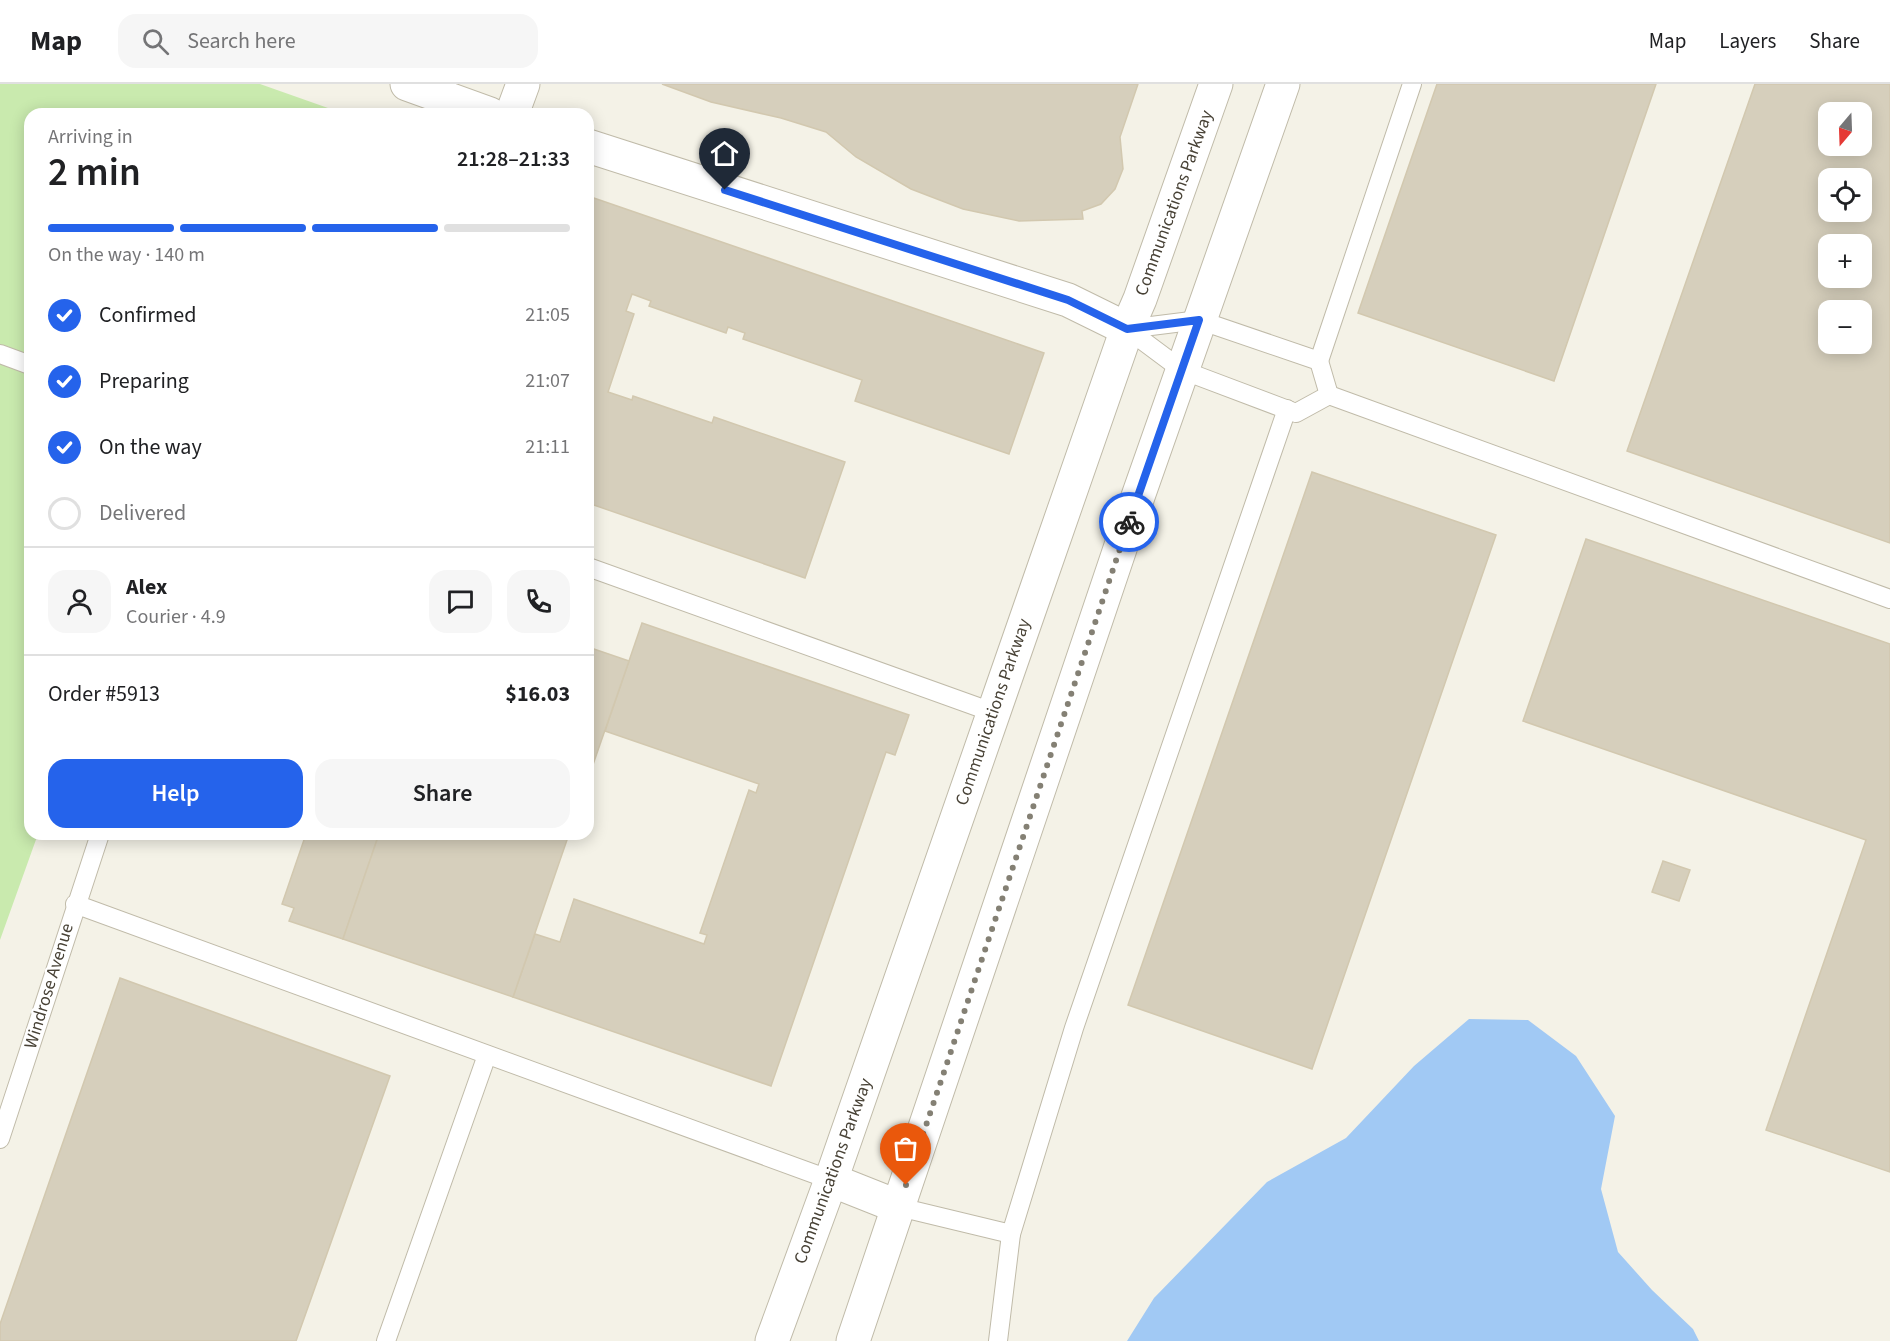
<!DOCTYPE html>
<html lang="en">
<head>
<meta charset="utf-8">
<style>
  :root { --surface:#fff; --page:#f6f6f6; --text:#202124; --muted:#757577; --line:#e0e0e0; --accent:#2563eb }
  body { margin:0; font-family:"Source Sans 3",sans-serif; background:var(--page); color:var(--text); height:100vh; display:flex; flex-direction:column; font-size:22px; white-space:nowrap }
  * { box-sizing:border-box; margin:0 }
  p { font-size:20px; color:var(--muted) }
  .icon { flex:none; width:33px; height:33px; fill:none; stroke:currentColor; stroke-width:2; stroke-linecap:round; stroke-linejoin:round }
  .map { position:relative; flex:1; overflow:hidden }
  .sheet { position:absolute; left:24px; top:24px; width:570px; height:732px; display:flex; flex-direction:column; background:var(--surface); border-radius:18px; box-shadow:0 3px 15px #0003 }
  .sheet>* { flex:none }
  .needle { width:39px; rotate:199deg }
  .tools { position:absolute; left:1818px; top:18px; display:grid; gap:12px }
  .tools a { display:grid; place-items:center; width:54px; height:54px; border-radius:12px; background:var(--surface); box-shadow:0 3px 15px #0003; font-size:30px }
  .pin { position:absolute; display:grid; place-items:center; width:51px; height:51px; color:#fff; margin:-62px -26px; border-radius:50% 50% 50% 0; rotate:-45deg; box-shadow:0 0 6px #0007 }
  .pin .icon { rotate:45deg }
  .courier { position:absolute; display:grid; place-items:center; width:60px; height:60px; margin:-30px; border:4px solid #2563eb; border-radius:50%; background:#fff; color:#222; box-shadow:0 2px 8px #0007 }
  .headline em { font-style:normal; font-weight:600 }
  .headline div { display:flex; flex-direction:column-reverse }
  .headline { display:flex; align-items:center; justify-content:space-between; height:102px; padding:0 24px }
  h1 { font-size:39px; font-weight:600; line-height:45px }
  .bar { display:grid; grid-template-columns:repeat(4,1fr); gap:9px 6px; align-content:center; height:72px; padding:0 24px }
  .bar i { height:8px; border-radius:4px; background:var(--line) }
  .bar .on { background:var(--accent) }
  .bar p { grid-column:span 4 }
  .line { display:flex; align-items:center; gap:15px; padding:0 24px; border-top:2px solid var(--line) }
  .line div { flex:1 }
  .round { display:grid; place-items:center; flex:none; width:63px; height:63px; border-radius:18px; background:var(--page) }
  ol { padding:0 24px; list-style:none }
  li { display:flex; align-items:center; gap:18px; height:66px }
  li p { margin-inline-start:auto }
  li .icon { padding:6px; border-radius:50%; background:var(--accent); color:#fff; stroke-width:4 }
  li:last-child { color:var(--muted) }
  li i { width:33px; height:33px; border:3px solid var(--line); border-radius:50% }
  .primary-button { display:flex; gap:12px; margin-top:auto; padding:12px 24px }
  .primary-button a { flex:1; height:69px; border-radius:18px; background:var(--accent); color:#fff; font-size:24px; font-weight:600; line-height:69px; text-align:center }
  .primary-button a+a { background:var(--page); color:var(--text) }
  header { display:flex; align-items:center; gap:36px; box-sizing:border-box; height:84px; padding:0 30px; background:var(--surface); border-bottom:2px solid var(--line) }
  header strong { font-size:28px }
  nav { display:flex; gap:33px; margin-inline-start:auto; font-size:21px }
  .search { width:420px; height:54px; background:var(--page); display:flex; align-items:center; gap:15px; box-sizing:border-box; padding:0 21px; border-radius:18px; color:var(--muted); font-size:22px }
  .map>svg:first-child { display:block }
  .green { fill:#c9eaae }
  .water { fill:#a1c9f4 }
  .building { fill:#d6cfbc; stroke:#d2c8af; stroke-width:1.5; fill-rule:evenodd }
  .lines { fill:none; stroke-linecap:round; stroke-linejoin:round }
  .service-casing { stroke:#c0bba9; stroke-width:20 }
  .minor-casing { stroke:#c0bba9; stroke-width:35 }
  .tertiary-casing { stroke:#c0bba9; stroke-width:35 }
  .service { stroke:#fff; stroke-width:18 }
  .minor { stroke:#fff; stroke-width:33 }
  .tertiary { stroke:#fff; stroke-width:33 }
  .done { stroke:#848074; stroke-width:6; stroke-dasharray:0 10.8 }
  .route { stroke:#2563eb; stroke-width:8 }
  .labels { text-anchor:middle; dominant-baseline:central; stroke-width:4.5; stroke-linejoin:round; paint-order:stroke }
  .street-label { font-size:18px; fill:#484236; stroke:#fff }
</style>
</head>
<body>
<header>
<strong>Map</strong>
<div class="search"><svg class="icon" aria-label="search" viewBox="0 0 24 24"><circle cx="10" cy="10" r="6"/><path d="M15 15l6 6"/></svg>Search here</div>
<nav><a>Map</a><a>Layers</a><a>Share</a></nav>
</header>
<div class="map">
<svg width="1890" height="1257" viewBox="0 0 1890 1257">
  <rect width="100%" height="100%" fill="#f4f2e7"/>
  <polygon class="green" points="0,0 260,0 345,30 30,30 30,750 38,750 0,856"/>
  <polygon class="water" points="1469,935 1528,936 1576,972 1615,1032 1601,1105 1618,1168 1652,1206 1693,1245 1699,1257 1127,1257 1154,1214 1267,1098 1346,1054 1414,982"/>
  <g class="building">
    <polygon points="662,0 1138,0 1120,53 1123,85 1115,105 1101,120 1082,127 1083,135 1019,137 963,125 911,105 856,73 826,48 781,34 711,18"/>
    <polygon points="1437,0 1656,0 1554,297 1358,229"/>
    <path d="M1755,0H1890V459L1627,367ZM1828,28H1862V62H1828ZM1828,94H1862V128H1828ZM1828,160H1862V194H1828ZM1828,226H1862V260H1828Z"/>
    <polygon points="588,112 1044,269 1009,370 855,317 862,296 743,255 745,249 728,243 726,249 649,222 651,217 632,210 626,227 634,230 608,308 632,316 633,312 712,339 714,333 845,378 805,494 588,419"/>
    <polygon points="1312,388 1496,451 1312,985 1128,921"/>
    <polygon points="1586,455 1890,560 1890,1088 1766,1046 1866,756 1523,637"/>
    <polygon points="642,539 909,631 895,671 886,668 771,1002 513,913 535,850 560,858 574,815 704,860 707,851 700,849 749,706 756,709 759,700 605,647"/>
    <polygon points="588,563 629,577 588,695"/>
    <polygon points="306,750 379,750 343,855 289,837 294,824 282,820"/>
    <polygon points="379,750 569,750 513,913 343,855"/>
    <polygon points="1663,777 1690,786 1679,817 1652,808"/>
    <polygon points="120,894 390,992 296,1257 0,1257 0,1240"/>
  </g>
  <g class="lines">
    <defs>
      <g id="service">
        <polyline points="1127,245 1182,286 1296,329 1329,311 1890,515"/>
        <polyline points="1127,245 1199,236 1319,277 1329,311"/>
        <polyline points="0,270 30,281"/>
        <polyline points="1319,277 1412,0"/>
        <polyline points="588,483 992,628"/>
        <polyline points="75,820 831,1096"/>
        <polyline points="0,1055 100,750"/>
        <polyline points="899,1123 1011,1150 1074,944 1287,325"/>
        <polyline points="386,1257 487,971"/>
        <polyline points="998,1257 1011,1150"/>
      </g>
      <g id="minor">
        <polyline points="407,0 490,30"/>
        <polyline points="512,30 523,0"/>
        <polyline points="588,62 1068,216 1127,245"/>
      </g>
      <g id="tertiary">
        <polyline points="831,1096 899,1123"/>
        <polyline points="772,1257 831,1096 1127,245 1140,215 1216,0"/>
        <polyline points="853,1257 1129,438 1283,0"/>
      </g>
    </defs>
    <use href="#service" class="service-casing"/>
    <use href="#minor" class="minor-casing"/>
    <use href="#tertiary" class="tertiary-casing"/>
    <use href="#service" class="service"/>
    <use href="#minor" class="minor"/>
    <use href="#tertiary" class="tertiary"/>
  </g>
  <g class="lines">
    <polyline class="done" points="906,1101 1129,438"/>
    <polyline class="route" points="725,106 1068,216 1127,245 1199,236 1129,438"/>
  </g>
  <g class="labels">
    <g class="street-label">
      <text transform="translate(1174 119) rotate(-70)">Communications Parkway</text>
      <text transform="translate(993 628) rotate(-71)">Communications Parkway</text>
      <text transform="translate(49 902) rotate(-73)">Windrose Avenue</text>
      <text transform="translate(833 1087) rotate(-70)">Communications Parkway</text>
    </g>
  </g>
</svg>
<div class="tools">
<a><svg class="needle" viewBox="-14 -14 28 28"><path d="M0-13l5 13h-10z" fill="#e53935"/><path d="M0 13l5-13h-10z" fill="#757577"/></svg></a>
<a><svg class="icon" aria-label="locate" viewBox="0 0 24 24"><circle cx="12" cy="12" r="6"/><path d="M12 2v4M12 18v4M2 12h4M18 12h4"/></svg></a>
<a>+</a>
<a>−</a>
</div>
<div class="pin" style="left:906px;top:1101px;background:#ea580c"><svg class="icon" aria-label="bag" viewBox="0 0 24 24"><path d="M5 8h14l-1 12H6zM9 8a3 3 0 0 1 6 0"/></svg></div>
<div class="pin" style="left:725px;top:106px;background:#1f2937"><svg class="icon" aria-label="home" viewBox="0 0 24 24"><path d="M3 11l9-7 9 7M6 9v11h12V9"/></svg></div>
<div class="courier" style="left:1129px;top:438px"><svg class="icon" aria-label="bike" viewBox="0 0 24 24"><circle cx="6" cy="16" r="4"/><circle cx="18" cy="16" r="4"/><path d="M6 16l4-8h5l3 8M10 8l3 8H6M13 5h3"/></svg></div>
<section class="sheet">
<div class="headline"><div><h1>2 min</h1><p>Arriving in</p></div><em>21:28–21:33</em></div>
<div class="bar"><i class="on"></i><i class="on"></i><i class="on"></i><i></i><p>On the way · 140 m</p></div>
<ol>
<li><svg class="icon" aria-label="check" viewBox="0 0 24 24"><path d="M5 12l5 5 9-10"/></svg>Confirmed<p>21:05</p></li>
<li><svg class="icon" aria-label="check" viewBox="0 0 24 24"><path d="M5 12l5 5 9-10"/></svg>Preparing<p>21:07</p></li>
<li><svg class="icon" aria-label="check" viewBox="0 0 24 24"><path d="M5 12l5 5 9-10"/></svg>On the way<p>21:11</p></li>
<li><i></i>Delivered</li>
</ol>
<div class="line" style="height:108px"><a class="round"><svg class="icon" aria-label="person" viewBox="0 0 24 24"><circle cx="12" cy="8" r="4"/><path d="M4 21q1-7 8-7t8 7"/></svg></a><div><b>Alex</b><p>Courier · 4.9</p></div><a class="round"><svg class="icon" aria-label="chat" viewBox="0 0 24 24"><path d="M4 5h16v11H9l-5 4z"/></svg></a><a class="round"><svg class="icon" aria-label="phone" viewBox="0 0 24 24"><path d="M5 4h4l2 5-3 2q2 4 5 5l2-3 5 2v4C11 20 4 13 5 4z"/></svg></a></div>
<div class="line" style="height:78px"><div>Order #5913</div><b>$16.03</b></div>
<div class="primary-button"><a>Help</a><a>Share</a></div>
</section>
</div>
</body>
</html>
